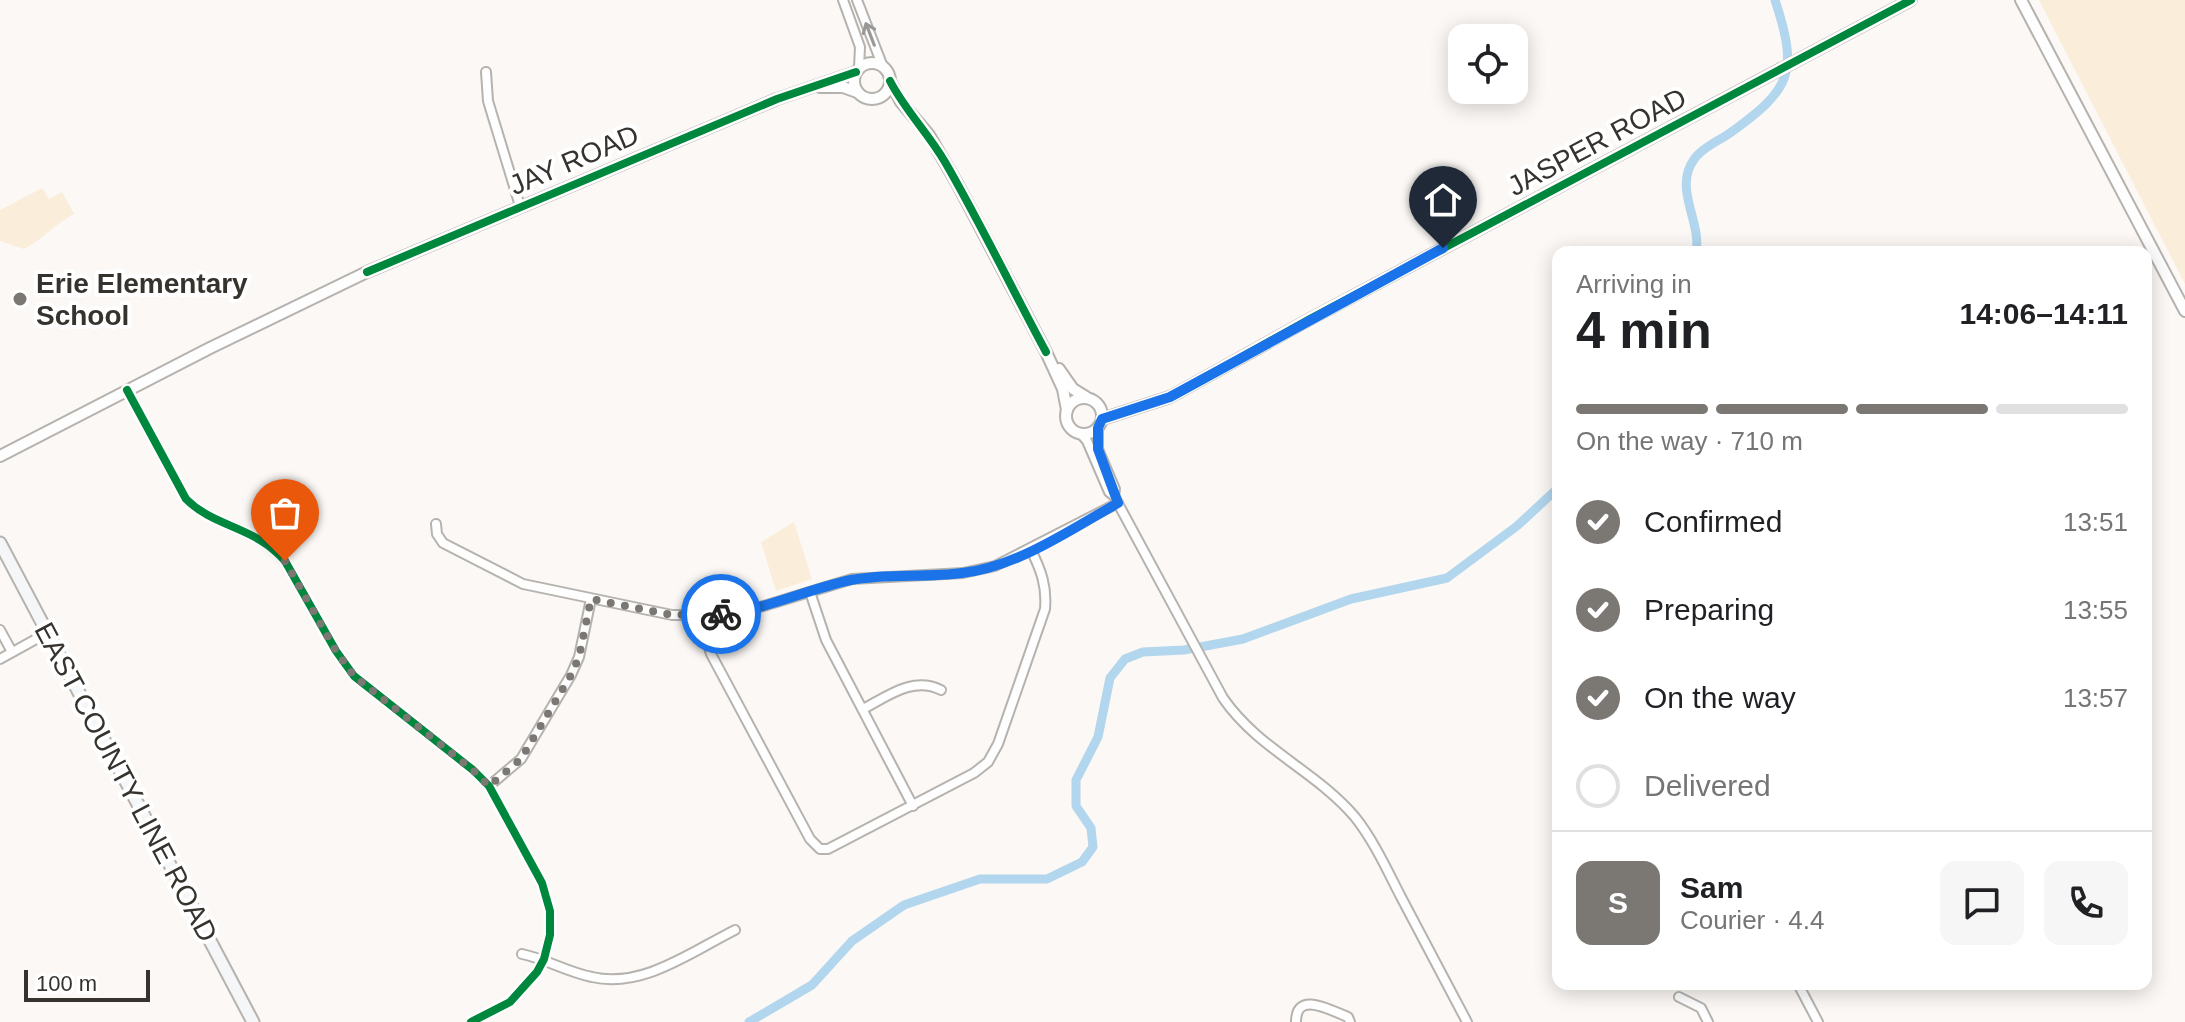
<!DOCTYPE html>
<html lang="en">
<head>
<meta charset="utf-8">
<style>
  :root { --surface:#fff; --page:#f6f6f6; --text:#202124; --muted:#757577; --line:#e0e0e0; --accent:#7b7874 }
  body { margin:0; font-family:Arial,sans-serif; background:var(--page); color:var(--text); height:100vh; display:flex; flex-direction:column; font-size:30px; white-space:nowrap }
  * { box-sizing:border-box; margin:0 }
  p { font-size:26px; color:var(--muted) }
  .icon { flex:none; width:44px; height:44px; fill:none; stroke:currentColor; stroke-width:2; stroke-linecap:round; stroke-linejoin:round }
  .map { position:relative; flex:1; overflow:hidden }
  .side { position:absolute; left:1552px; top:246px; width:600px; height:744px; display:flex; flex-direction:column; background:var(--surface); border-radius:16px; box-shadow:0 4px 20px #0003 }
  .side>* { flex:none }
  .fabs { position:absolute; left:1448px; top:24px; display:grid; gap:16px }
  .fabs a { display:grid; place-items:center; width:80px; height:80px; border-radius:16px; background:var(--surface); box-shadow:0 4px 20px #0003; font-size:40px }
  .scale { position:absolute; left:24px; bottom:20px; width:126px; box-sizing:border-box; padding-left:8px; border:4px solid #36332e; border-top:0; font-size:22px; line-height:28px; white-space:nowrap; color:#36332e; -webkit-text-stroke:6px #fff; paint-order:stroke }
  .pin { position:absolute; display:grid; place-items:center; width:68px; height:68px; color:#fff; margin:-82px -34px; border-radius:50% 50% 50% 0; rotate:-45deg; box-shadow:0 0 8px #0007 }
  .pin .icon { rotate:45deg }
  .courier { position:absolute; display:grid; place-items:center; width:80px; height:80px; margin:-40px; border:6px solid #1a73e8; border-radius:50%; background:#fff; color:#222; box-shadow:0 2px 10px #0007 }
  .overview em { font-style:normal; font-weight:700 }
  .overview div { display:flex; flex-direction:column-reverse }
  .overview { display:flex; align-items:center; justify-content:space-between; height:136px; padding:0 24px }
  h1 { font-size:52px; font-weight:700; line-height:60px }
  .bar { display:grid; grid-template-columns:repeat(4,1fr); gap:12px 8px; align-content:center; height:96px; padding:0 24px }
  .bar i { height:10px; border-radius:6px; background:var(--line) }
  .bar .selected { background:var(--accent) }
  .bar p { grid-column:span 4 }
  .line { display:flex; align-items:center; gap:20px; padding:0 24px; border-top:2px solid var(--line) }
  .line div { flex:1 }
  .round { display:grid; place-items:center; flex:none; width:84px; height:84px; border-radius:16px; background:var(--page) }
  ol { padding:0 24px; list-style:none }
  li { display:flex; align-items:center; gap:24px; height:88px }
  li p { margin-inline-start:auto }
  li .icon { padding:8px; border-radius:50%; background:var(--accent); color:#fff; stroke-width:4 }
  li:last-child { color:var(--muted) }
  li i { width:44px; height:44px; border:4px solid var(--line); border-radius:50% }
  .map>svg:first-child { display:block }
  .green { fill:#faeedb }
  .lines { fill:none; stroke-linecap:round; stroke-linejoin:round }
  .canal { stroke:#b2d6ed; stroke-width:9 }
  .minor-casing { stroke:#b6b3af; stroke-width:12 }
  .tertiary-casing { stroke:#b6b3af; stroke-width:14 }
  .secondary-casing { stroke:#b6b3af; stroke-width:15 }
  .minor { stroke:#fefefe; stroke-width:8 }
  .tertiary { stroke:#fefefe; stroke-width:10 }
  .secondary { stroke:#f4f6f8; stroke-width:11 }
  .cycleway-casing { stroke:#fff; stroke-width:13 }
  .cycleway { stroke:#00873e; stroke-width:8 }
  .oneway { stroke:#9a9896 }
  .done { stroke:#7b7874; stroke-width:8; stroke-dasharray:0 14.4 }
  .route { stroke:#1a73e8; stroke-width:10 }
  .poi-dot { fill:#7b7874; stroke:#fff; stroke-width:3 }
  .labels { text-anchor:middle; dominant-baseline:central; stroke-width:8; stroke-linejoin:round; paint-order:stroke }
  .street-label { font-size:28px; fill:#36332e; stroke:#fff }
  .poi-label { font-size:28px; font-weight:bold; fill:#36332e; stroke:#fff; text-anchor:start }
</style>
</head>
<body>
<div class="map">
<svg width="2185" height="1022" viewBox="0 0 2185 1022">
  <rect width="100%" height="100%" fill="#fbf8f5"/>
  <g class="green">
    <polygon points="2039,0 2185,0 2185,284"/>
    <path d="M42,188L49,199L62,192L74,214C55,224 43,239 24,249L0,241V210Z"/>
    <polygon points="794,522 812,579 776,591 761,542"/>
  </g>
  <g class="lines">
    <g class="canal">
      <path d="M1696,252C1702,221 1672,188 1695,158C1702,148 1720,140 1730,133C1791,89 1799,73 1775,0"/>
      <polyline points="749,1022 812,985 852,941 904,905 980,879 1047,879 1082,862 1093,847 1091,828 1076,806 1076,780 1098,737 1110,678 1125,659 1143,652 1184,650 1243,639 1351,599 1447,578 1517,526 1558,488"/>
    </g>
    <defs>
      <g id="minor">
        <polyline points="843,0 860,47 859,68"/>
        <polyline points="857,0 883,67"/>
        <polyline points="486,72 488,101 520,206"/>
        <path d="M127,390L186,499C215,528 255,526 285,561L336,651L354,676L473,770L489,786L542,883L550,911V935L544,959L537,972L510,1002L471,1022"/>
        <polyline points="1098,428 1098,449 1115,489 1114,496"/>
        <path d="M1081,434L1087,441L1109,492L1114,496L1223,698C1258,749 1316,771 1355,817C1374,841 1387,870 1401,897C1423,939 1445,980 1467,1022"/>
        <polyline points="436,524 437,534 443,543 523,584 672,615 705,615 747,611 852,579 963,573 995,566 1118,503"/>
        <polyline points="810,592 826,640 913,806"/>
        <path d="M705,615L706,638L711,654L810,839L820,849H828L974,773L988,762L998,744L1045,609C1047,586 1041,570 1031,550"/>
        <polyline points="0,630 12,652"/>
        <polyline points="0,659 47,633"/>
        <path d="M863,709C888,696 913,676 941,690"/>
        <polyline points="489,786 521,759 571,675 579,657 591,599"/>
        <path d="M522,954C546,959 567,972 592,977C642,989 691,952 735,930"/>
        <polyline points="1798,984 1818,1022"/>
        <polyline points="1679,997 1701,1008 1708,1022"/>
        <path d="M1296,1022C1296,990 1330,1010 1348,1017L1350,1022"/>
      </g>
      <g id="tertiary">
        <polyline points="2021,0 2185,311"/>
        <circle cx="872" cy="81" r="18"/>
        <polyline points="890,81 901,102 929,135 958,185 1046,352 1063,389 1067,410"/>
        <polyline points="820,87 843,87 857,92"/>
        <polyline points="1059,369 1073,389 1086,397"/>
        <circle cx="1084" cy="416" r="18"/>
        <polyline points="1102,419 1170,397 1310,319 1911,0"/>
        <polyline points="0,456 210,348 367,272 777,99 856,72"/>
      </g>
      <polyline id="secondary" points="0,543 253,1022"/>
    </defs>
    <use href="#minor" class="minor-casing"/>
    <use href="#tertiary" class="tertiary-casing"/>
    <use href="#secondary" class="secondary-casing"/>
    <use href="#minor" class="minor"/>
    <use href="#tertiary" class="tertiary"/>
    <use href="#secondary" class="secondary"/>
    <defs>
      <g id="cycleway">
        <path d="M890,81C905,110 928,133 945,162C981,224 1012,289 1046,352"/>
        <polyline points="367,272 777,99 856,72"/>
        <path d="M127,390L186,499C215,528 255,526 285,561L336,651L354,676L473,770L489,786L542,883L550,911V935L544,959L537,972L510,1002L471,1022"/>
        <polyline points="1102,419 1170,397 1310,319 1911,0"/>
      </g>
    </defs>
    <use href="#cycleway" class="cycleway-casing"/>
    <use href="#cycleway" class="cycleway"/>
  </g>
  <defs><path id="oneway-shaft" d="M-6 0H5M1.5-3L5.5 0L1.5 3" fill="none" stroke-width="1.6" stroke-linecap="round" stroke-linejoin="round" transform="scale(2)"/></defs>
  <use class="oneway" href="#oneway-shaft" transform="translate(870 34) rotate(-111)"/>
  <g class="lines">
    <polyline class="done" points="285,561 336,651 354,676 473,770 489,786 521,759 571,675 579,657 591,599 672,615 721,614"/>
    <path class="route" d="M721,614C766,610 807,589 851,580C887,573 925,578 962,573C1017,567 1070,530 1118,503L1098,449V428L1102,419L1170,397L1443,248"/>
  </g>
  <circle class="poi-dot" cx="20" cy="299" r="8"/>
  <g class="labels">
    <g class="street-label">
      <text transform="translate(1597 142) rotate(-28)">JASPER ROAD</text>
      <text transform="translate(574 160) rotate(-23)">JAY ROAD</text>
      <text transform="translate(126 782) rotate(62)">EAST COUNTY LINE ROAD</text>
    </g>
    <g class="poi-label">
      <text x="36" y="283">Erie Elementary<tspan x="36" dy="32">School</tspan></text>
    </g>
  </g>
</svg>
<div class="fabs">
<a><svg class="icon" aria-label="locate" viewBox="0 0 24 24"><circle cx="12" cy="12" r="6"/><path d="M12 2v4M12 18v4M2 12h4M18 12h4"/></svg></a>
</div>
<div class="scale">100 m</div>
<div class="pin" style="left:285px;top:561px;background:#ea580c"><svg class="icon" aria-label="bag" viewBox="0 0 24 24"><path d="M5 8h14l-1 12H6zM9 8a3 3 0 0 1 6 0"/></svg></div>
<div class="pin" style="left:1443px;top:248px;background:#1f2937"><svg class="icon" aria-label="home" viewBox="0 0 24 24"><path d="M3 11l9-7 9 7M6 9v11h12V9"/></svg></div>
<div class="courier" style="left:721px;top:614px"><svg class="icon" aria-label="bike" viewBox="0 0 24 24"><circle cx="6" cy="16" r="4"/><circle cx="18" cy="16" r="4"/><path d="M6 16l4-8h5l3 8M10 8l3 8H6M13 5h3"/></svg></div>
<section class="side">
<div class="overview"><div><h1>4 min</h1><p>Arriving in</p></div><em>14:06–14:11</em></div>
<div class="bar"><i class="selected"></i><i class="selected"></i><i class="selected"></i><i></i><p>On the way · 710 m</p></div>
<ol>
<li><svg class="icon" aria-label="check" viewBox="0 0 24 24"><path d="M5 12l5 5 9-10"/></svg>Confirmed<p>13:51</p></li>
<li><svg class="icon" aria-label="check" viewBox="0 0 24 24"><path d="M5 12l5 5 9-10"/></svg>Preparing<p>13:55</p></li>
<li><svg class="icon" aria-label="check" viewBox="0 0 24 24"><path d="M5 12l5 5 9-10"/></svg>On the way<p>13:57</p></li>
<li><i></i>Delivered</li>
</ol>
<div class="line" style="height:144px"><b class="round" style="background:var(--accent);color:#fff">S</b><div><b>Sam</b><p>Courier · 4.4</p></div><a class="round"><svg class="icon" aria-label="chat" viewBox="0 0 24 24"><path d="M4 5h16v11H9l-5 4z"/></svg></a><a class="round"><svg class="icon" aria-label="phone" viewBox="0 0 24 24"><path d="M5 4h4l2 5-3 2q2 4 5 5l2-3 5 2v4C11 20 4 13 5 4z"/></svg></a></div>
</section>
</div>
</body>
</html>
